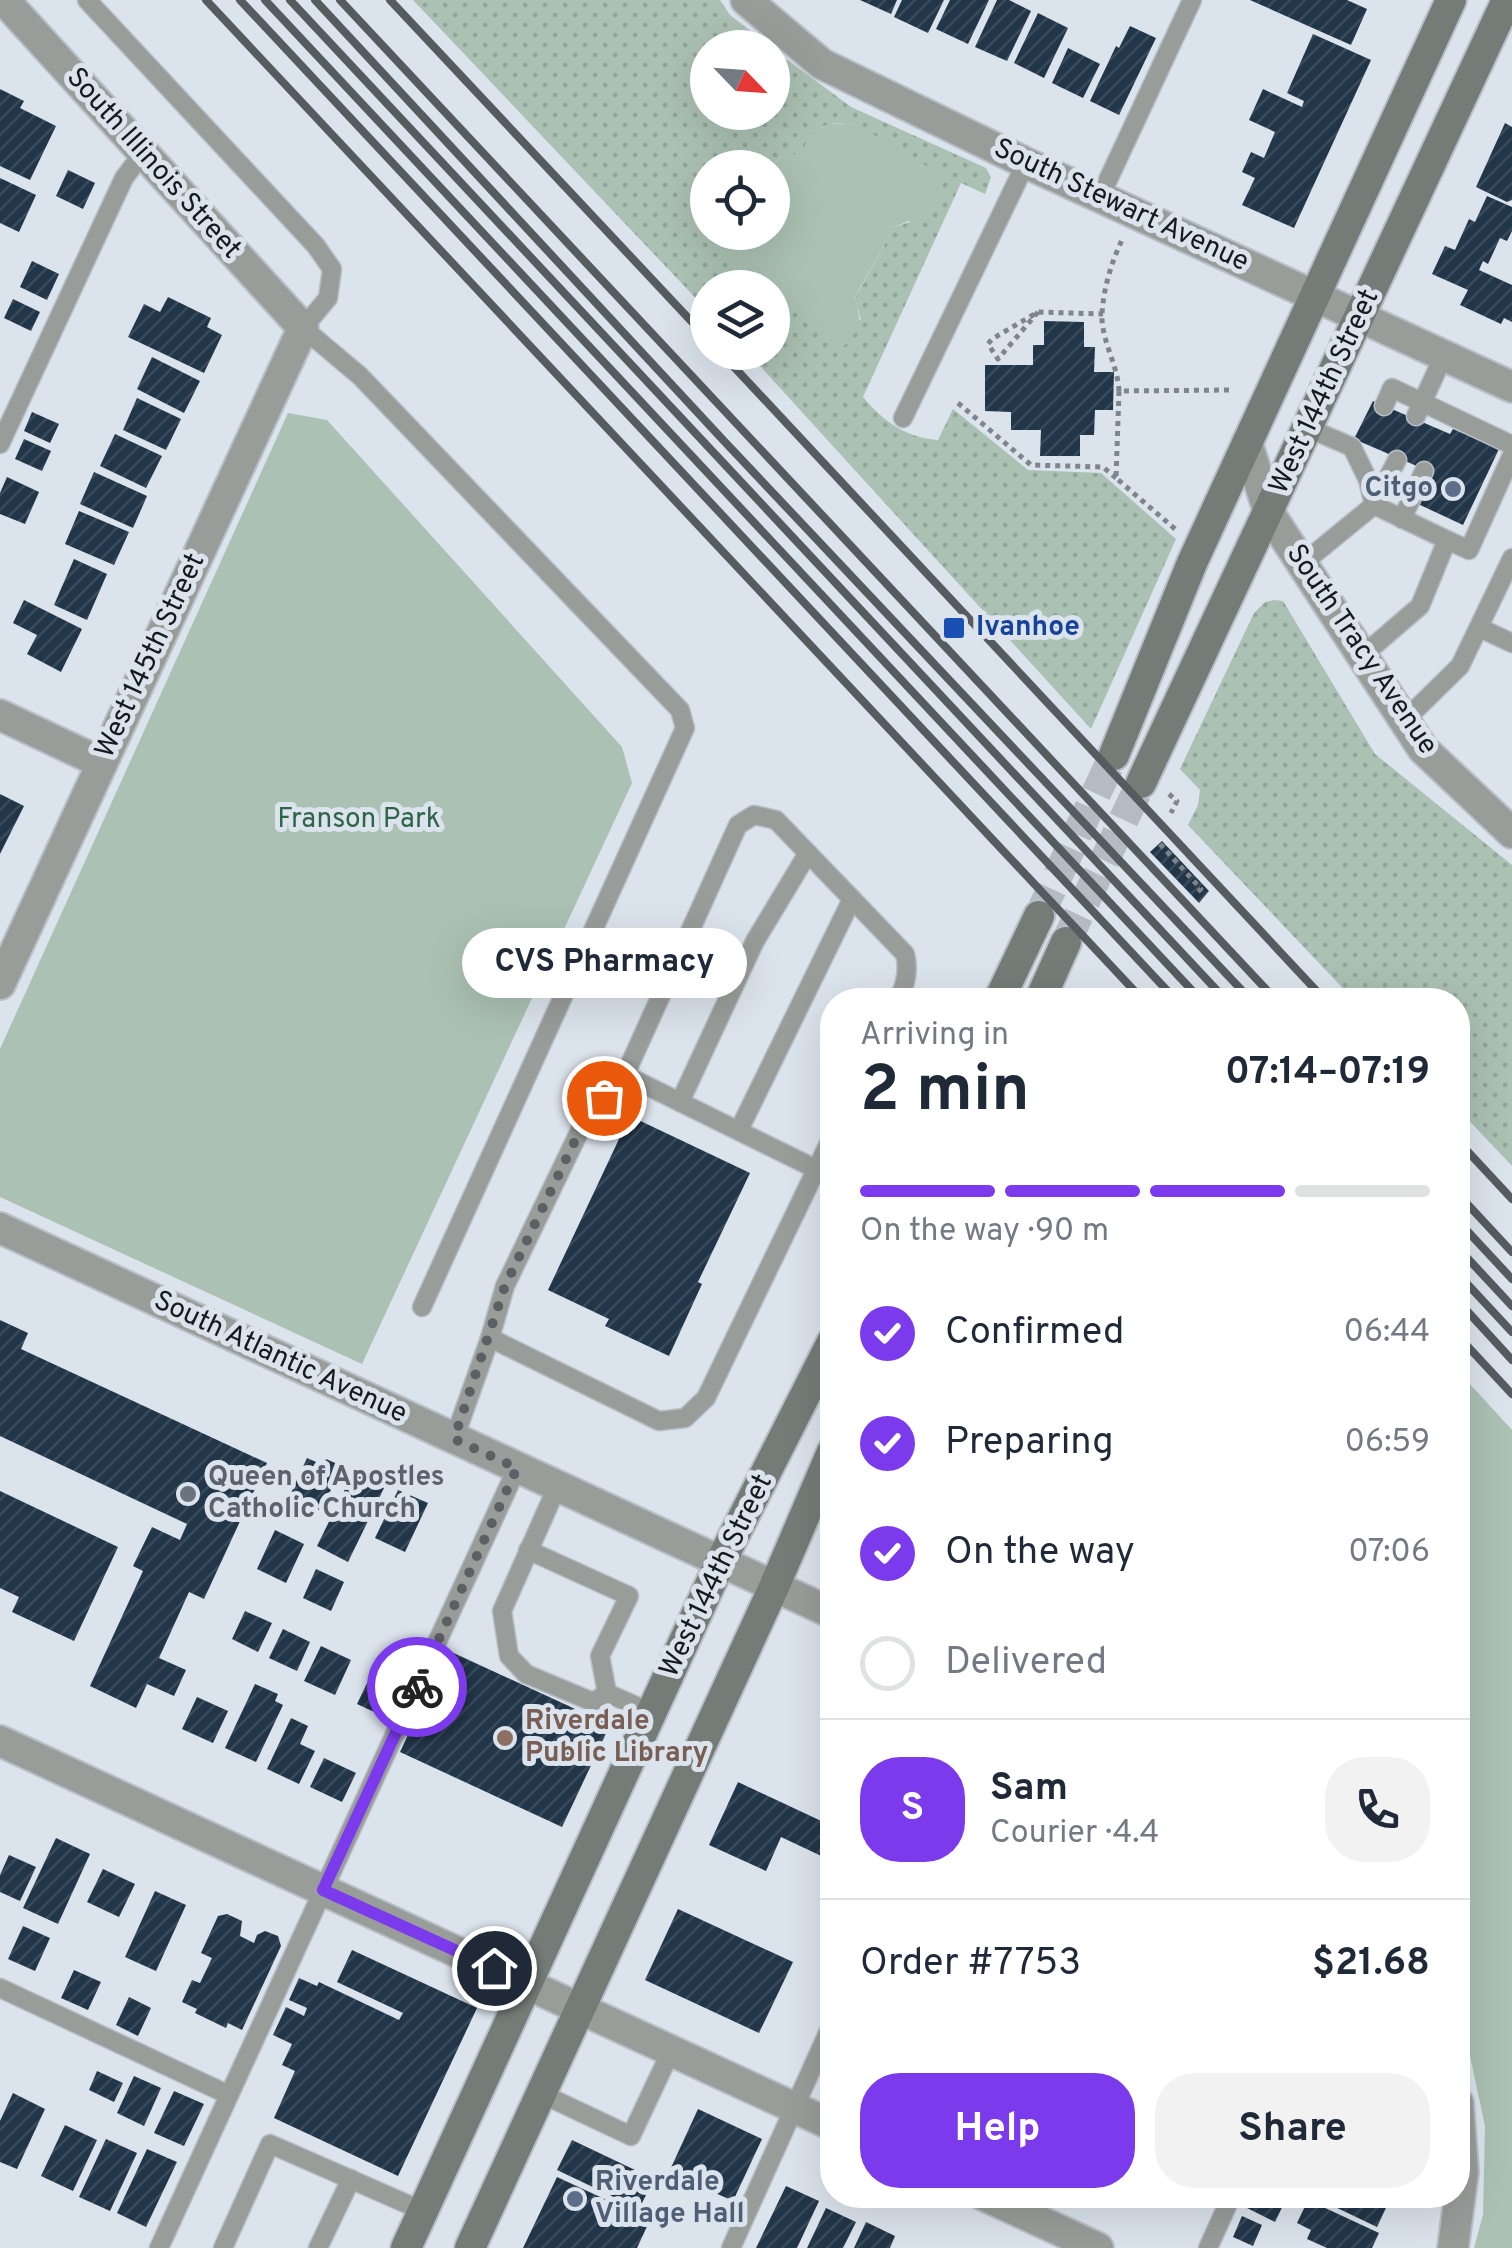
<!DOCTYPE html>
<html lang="en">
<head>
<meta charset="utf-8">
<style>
  :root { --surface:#fff; --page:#f2f2f3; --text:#1f2937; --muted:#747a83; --line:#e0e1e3; --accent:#7c3aed }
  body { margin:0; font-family:Overpass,sans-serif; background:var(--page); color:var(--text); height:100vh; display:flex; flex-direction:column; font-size:38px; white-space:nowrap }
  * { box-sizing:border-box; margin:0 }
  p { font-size:32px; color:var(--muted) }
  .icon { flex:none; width:55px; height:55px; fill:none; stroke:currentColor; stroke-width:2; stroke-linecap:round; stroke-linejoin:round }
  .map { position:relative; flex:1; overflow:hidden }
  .side { position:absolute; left:820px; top:988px; width:650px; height:1220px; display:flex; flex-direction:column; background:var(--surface); border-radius:40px; box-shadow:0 10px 40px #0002 }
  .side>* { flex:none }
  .needle { width:65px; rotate:115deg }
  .controls { position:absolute; left:690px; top:30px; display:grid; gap:20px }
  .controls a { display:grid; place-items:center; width:100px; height:100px; border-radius:50%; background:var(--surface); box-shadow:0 10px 40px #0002; font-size:50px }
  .pin { position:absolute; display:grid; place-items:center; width:85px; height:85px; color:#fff; margin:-42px; border:5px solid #fff; border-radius:50%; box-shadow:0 2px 10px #0007 }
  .courier { position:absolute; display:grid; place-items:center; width:100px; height:100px; margin:-50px; border:8px solid #7c3aed; border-radius:50%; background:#fff; color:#222; box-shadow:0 2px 12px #0007 }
  .bubble { position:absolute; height:70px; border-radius:35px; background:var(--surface); box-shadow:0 10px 40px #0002; font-size:32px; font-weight:700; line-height:70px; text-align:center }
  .head em { font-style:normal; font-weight:700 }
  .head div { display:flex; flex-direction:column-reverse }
  .head { display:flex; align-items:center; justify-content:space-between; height:170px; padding:0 40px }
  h1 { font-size:65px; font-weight:700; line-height:75px }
  .bar { display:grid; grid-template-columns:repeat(4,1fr); gap:15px 10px; align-content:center; height:120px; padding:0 40px }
  .bar i { height:12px; border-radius:8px; background:var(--line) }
  .bar .on { background:var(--accent) }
  .bar p { grid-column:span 4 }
  .line { display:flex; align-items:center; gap:25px; padding:0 40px; border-top:2px solid var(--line) }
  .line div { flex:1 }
  .round { display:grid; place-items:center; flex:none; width:105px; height:105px; border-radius:40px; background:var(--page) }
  ol { padding:0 40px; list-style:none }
  li { display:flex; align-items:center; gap:30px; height:110px }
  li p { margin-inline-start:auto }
  li .icon { padding:10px; border-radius:50%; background:var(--accent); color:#fff; stroke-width:4 }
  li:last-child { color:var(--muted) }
  li i { width:55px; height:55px; border:5px solid var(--line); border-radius:50% }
  .cta { display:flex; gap:20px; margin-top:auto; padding:20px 40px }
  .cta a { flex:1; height:115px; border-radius:40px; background:var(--accent); color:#fff; font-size:40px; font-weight:700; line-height:115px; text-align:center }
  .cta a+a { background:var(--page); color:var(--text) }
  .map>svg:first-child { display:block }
  .grass { fill:url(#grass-dots) }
  .park { fill:#abc1b3 }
  .building { fill:url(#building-hatch) }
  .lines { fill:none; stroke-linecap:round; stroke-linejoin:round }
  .secondary-tunnel { stroke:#b4bbc3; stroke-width:30; stroke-dasharray:30 15; stroke-linecap:butt }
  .lane-casing { stroke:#b8bfc7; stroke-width:21 }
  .street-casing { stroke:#b8bfc7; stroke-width:34 }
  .secondary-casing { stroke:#b8bfc7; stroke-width:34 }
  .path { stroke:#7f858b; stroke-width:5; stroke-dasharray:5 5; stroke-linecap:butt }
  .lane { stroke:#999d9a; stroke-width:18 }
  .street { stroke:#999d9a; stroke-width:30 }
  .secondary { stroke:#757c78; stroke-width:30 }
  .rail { stroke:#565b60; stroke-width:8 }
  .done { stroke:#5c6065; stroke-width:10; stroke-dasharray:0 18 }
  .route { stroke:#7c3aed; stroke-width:12 }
  .service-dot { fill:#5c6f8a; stroke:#dbe3ec; stroke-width:4 }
  .transit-dot { fill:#1a4fb4; stroke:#dbe3ec; stroke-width:4 }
  .worship-dot { fill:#6b7280; stroke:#dbe3ec; stroke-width:4 }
  .education-dot { fill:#8d6e63; stroke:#dbe3ec; stroke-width:4 }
  .labels { text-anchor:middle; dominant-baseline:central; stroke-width:10; stroke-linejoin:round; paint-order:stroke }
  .street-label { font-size:28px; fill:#171a1d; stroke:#dbe3ec }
  .service-label { font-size:28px; font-weight:bold; fill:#4e5e75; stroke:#dbe3ec; text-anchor:end }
  .transit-label { font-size:28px; font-weight:bold; fill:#164399; stroke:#dbe3ec; text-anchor:start }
  .park-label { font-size:28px; fill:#306447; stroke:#dbe3ec }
  .worship-label { font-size:28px; font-weight:bold; fill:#5b616d; stroke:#dbe3ec; text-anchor:start }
  .education-label { font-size:28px; font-weight:bold; fill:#785e54; stroke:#dbe3ec; text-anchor:start }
</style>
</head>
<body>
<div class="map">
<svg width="1512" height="2248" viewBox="0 0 1512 2248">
  <defs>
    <pattern id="grass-dots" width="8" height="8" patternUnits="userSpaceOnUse" patternTransform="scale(2.5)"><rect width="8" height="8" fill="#abc1b3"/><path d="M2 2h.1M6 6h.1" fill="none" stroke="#92a59a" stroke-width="1.8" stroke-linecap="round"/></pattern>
    <pattern id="building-hatch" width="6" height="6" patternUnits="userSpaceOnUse" patternTransform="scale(2.5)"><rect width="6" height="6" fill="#223649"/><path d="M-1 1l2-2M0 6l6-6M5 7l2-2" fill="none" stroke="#394a5a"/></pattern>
  </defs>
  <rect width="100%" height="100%" fill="#dbe3ec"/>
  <g class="grass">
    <path d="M413,0H720L730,15L771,47L708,48V112H772L773,49L851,107L986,168L991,177L985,194L961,183L863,397C883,421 906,438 938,440L953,409L1028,470L1101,473L1176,539L1091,729L748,353L772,352V288L861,320L855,298L894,227L910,222L856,124C849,124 839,123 831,124C805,130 813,155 779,159L771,167L708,168V232L722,233V250L772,287L708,288L707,310Z"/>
    <polygon points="1274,600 1283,601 1375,754 1512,865 1512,1166 1458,1109 1458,1000 1354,1000 1188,825 1198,805 1200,790 1180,769 1254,613 1265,602"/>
  </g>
  <g class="park">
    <path d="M830,124H856L945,177L936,198L924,215L894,227L855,297C862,325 862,326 843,347H833L779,293L733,261L722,250V233L772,232L771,167L779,159C811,155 804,132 830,124Z"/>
    <polygon points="288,413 327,420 622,747 632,783 362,1364 0,1197 0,1049"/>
    <polygon points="1458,1371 1512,1430 1512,2248 1474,2248 1483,2215 1485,2126 1458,2000"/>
  </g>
  <g class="building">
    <polygon points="860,0 897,0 891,14"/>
    <polygon points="902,0 944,0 928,33 894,17"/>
    <polygon points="950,0 989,0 968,44 936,29"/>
    <polygon points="997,0 1009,0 1031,11 1007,61 975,47"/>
    <polygon points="1250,0 1347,0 1367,9 1351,45"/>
    <polygon points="1038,13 1068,28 1044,78 1014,63"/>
    <polygon points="1130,26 1156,38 1119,115 1090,101 1116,46 1119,48"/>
    <polygon points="1313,34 1371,60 1294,228 1242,205 1255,178 1242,172 1251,152 1264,158 1275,132 1249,120 1263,89 1302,107 1304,101 1287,93"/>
    <polygon points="1068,48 1100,64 1083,98 1052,83"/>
    <polygon points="0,89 24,101 20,108 56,126 30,180 0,166"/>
    <polygon points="1505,123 1512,127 1512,200 1507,202 1476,187"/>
    <polygon points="68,170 95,183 83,209 56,196"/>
    <polygon points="0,178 36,195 19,232 0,223"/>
    <polygon points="1487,196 1512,207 1512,231 1507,241 1500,238 1488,264 1483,261 1479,270 1512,285 1512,322 1504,318 1501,324 1460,305 1468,290 1432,274 1445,246 1455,250 1469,219 1475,222"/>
    <polygon points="32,261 59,274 47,300 20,287"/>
    <polygon points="168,297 211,318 207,327 222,335 204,373 128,337 144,304 160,312"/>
    <polygon points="13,299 40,312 31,331 4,318"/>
    <polygon points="1044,321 1084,322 1084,347 1095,347 1094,372 1114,372 1113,410 1095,410 1094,435 1080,435 1080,456 1040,456 1041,430 1011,430 1011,412 985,411 985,365 1033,365 1033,345 1044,345"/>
    <polygon points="152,357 200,381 184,413 137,389"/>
    <polygon points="137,398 181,419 166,450 123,430"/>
    <polygon points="1373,401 1450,434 1453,429 1499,449 1463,525 1418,504 1433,473 1354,439"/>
    <polygon points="32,412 59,424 50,443 24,431"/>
    <polygon points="115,434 162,456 146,488 100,466"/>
    <polygon points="24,439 51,451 42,471 15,459"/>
    <polygon points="94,472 147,496 133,528 80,504"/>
    <polygon points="7,477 39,492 25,524 0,514 0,493"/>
    <polygon points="79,511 129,532 114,565 65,544"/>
    <polygon points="74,559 107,574 87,620 54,605"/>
    <polygon points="24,600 82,629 61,672 27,654 37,635 13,623"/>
    <polygon points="0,794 24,806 0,854"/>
    <polygon points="1162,841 1209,891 1199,903 1150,852"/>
    <polygon points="604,1108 628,1120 630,1116 750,1173 698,1282 702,1284 669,1356 605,1326 609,1319 548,1290 619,1139 595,1127"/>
    <polygon points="0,1320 28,1333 21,1349 267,1463 204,1599 189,1592 159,1658 186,1670 174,1696 147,1684 136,1708 90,1686 143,1571 133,1566 152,1527 180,1540 187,1524 0,1436"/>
    <polygon points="307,1458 323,1465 326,1459 342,1466 321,1511 289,1497"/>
    <polygon points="354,1471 385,1486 348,1562 317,1546"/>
    <polygon points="398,1490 428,1503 405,1552 375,1538"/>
    <polygon points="0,1491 118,1547 74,1641 12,1612 19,1597 0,1588"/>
    <polygon points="275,1530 304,1544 286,1583 257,1569"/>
    <polygon points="316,1569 344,1582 331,1611 303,1598"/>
    <polygon points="245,1611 272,1623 258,1652 232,1639"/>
    <polygon points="283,1629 310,1642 297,1671 269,1658"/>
    <polygon points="321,1646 351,1660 335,1695 304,1681"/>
    <polygon points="447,1650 610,1725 562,1827 400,1752"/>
    <polygon points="373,1671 399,1683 383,1716 357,1704"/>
    <polygon points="255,1684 278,1694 275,1701 283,1705 256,1762 225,1748"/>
    <polygon points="197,1697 228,1711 213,1743 182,1729"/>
    <polygon points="291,1718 308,1726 300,1744 315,1751 299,1784 267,1769"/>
    <polygon points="324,1758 356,1773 342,1802 310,1787"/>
    <polygon points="738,1782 832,1826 832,1861 781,1837 766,1871 709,1845"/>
    <polygon points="56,1838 90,1854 58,1924 23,1908"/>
    <polygon points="9,1855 36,1867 20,1901 0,1892 0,1875"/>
    <polygon points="103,1869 135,1884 119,1917 87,1902"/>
    <polygon points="155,1891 186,1905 156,1971 125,1957"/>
    <polygon points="678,1909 793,1962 759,2033 645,1980"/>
    <polygon points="227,1914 242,1921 240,1936 254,1943 257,1935 265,1931 278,1936 281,1946 242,2030 228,2023 226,2028 195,2013 197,2009 182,2002 192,1980 200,1983 212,1958 201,1953 218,1916"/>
    <polygon points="23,1926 50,1938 35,1971 8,1959"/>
    <polygon points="352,1950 477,2008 398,2176 274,2118 295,2071 282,2065 292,2044 273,2035 286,2007 304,2016 307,2008 289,2000 299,1978 317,1986 319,1982 399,2020 403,2013 337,1982"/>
    <polygon points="74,1970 101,1982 88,2010 61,1998"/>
    <polygon points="129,1997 151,2008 138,2036 116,2025"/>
    <polygon points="97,2071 123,2083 114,2102 89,2090"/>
    <polygon points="134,2076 161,2088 144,2126 117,2113"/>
    <polygon points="174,2091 204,2104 184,2146 154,2133"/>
    <polygon points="13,2093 45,2109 17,2169 0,2162 0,2121"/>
    <polygon points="698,2109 762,2139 733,2201 669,2172"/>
    <polygon points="65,2125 97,2140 73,2191 41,2176"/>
    <polygon points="106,2139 137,2153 110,2211 79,2197"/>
    <polygon points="572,2140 654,2179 639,2209 557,2170"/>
    <polygon points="147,2149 177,2162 146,2227 117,2213"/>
    <polygon points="557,2177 650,2220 637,2248 523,2248"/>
    <polygon points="786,2186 819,2201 797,2248 756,2248"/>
    <polygon points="1250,2195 1288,2195 1275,2222 1245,2207"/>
    <polygon points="1310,2195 1392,2195 1377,2227"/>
    <polygon points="1308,2200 1379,2233 1372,2248 1327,2248 1307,2239 1311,2230 1297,2223"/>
    <polygon points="826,2208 856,2222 843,2248 807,2248"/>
    <polygon points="1242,2216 1262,2225 1253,2246 1233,2237"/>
    <polygon points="866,2222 895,2236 890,2248 854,2248"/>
  </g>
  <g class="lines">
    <g class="secondary-tunnel">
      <polyline points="1039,916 1114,755"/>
      <polyline points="1066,942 1141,783"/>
    </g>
    <defs>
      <g id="lane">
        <polyline points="87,0 316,246 332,269 328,298 303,328 360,376 680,710 685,728 422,1307"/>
        <polyline points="1100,197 1192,0"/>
        <polyline points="1384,406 1392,388 1512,445"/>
        <polyline points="1416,416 1444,355"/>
        <polyline points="903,418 1026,163"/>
        <polyline points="0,444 124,178 143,153"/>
        <polyline points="1402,519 1424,471"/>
        <polyline points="1447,540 1469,550 1512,455"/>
        <polyline points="1302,564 1374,505 1368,480 1352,447 1308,428"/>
        <polyline points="1480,628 1512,643"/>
        <polyline points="1362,656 1420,606 1447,540 1374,505 1397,460"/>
        <polyline points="1404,721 1460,666 1512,558"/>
        <polyline points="680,1102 755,941 808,853"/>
        <polyline points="739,1130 852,899"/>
        <path d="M832,1177L625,1075L738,825L754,815L776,820L905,954C909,970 906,985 898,1000"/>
        <polyline points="490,1338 505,1286 584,1122 625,1075"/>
        <polyline points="454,1439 490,1338 659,1421 685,1418 706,1398 832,1137"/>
        <polyline points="557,1487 502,1611 509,1656 526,1674 593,1702 607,1693 652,1713"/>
        <polyline points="528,1550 629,1596 600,1656 607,1693"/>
        <polyline points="0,1988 229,2095"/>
        <polyline points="540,2093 631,2136 671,2051"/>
        <polyline points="159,2248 517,1468"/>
        <polyline points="223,2248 270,2144 423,2211"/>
        <polyline points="318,2248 351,2179"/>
        <polyline points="731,2248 832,2024"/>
        <polyline points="1208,2248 1232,2195"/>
      </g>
      <g id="street">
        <polyline points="746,0 822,64 1026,163 1512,387"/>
        <polyline points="1247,443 1269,513 1423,749 1512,833"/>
        <polyline points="0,715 102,763"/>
        <polyline points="0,984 303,328 4,0"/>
        <polyline points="0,1228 832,1613"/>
        <polyline points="0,1741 832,2125"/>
        <polyline points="983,2195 1098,2248"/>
        <polyline points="1453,2248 1463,2172 1458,2103"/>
      </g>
      <g id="secondary">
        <polyline points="1114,755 1192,563 1451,0"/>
        <polyline points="1141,783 1507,0"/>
        <polyline points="999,1000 1039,916"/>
        <polyline points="1040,1000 1066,942"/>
        <polyline points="406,2248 720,1563 832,1342"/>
        <polyline points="470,2248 774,1587 832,1452"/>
      </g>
    </defs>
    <use href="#lane" class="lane-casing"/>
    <use href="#street" class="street-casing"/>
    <use href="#secondary" class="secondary-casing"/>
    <g class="path">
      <polyline points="1038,312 998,359 988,344 992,339 1038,312 1103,314"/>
      <path d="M1119,391C1118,367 1103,343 1102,319C1102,293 1111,263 1122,240"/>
      <polyline points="958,403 1031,465 1103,467 1116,478"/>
      <polyline points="1175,529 1116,478 1119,391 1231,390"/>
      <polyline points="1169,794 1177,801 1171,813"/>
      <polyline points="1160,844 1201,889 1195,894"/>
    </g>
    <use href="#lane" class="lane"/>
    <use href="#street" class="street"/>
    <use href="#secondary" class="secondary"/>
    <g class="rail">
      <polyline points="206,0 1143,1000"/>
      <polyline points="240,0 1176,1000"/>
      <polyline points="265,0 1201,1000"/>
      <polyline points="290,0 1226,1000"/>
      <polyline points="315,0 724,441 1251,1000"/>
      <polyline points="340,0 1276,1000"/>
      <polyline points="390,0 708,339"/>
      <polyline points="720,352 1325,1000"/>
      <polyline points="1458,1141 1512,1199"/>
      <polyline points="1458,1194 1512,1252"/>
      <polyline points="1458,1221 1512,1279"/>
      <polyline points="1458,1248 1512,1306"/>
      <polyline points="1458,1274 1512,1332"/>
      <polyline points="1458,1301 1512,1360"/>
      <polyline points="1458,1336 1512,1394"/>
    </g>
  </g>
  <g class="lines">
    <polyline class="done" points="417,1687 517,1468 454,1439 505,1286 584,1122 604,1098"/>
    <polyline class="route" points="417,1687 323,1890 494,1968"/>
  </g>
  <g class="service-dot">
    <circle cx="1453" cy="489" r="10"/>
    <circle cx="575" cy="2199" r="10"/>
  </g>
  <rect class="transit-dot" x="942" y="616" width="24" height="24" rx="5"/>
  <circle class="worship-dot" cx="188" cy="1494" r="10"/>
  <circle class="education-dot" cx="505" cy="1738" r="10"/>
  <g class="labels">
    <g class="street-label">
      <text transform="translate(153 164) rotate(48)">South Illinois Street</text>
      <text transform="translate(1121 206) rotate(25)">South Stewart Avenue</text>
      <text transform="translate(1325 392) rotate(-65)">West 144th Street</text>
      <text transform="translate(1361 650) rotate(56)">South Tracy Avenue</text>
      <text transform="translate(151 656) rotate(-65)">West 145th Street</text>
      <text transform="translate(280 1358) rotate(25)">South Atlantic Avenue</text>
      <text transform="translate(717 1576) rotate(-64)">West 144th Street</text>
    </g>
    <g class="service-label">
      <text x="1433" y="489">Citgo</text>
      <text x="595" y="2183" text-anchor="start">Riverdale<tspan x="595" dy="32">Village Hall</tspan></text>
    </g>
    <g class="transit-label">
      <text x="976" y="628">Ivanhoe</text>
    </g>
    <g class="park-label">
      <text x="359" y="820">Franson Park</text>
    </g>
    <g class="worship-label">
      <text x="208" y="1478">Queen of Apostles<tspan x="208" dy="32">Catholic Church</tspan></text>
    </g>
    <g class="education-label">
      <text x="525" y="1722">Riverdale<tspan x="525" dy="32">Public Library</tspan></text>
    </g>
  </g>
</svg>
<div class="controls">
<a><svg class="needle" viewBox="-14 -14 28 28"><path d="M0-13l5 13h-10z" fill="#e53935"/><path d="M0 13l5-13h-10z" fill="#747a83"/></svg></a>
<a><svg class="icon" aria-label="locate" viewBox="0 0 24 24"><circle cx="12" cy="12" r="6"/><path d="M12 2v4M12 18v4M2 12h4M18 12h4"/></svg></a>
<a><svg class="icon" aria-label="layers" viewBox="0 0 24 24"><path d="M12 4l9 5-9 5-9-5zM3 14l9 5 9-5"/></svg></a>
</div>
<div class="pin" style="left:604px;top:1098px;background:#ea580c"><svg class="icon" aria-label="bag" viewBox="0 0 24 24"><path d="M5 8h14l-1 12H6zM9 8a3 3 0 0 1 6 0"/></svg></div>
<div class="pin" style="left:494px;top:1968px;background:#1f2937"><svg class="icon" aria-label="home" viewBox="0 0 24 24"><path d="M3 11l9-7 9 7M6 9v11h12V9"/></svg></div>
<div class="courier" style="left:417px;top:1687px"><svg class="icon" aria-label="bike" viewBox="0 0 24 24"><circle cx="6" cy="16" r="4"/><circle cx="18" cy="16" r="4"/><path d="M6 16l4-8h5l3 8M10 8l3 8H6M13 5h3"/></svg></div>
<div class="bubble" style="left:462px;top:928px;width:285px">CVS Pharmacy</div>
<section class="side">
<div class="head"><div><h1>2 min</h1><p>Arriving in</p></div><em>07:14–07:19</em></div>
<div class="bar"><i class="on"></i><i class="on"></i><i class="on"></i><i></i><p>On the way · 90 m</p></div>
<ol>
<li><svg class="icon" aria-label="check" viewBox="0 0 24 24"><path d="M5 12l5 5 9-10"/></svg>Confirmed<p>06:44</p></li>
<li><svg class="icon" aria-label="check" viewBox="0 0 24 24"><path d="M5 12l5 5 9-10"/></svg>Preparing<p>06:59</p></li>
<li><svg class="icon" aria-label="check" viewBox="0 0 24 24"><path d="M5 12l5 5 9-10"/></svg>On the way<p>07:06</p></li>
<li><i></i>Delivered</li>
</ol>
<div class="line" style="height:180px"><b class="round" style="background:var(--accent);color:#fff">S</b><div><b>Sam</b><p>Courier · 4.4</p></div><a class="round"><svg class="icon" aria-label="phone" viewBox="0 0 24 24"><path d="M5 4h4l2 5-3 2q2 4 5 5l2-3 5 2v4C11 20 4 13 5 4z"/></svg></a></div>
<div class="line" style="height:130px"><div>Order #7753</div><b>$21.68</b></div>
<div class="cta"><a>Help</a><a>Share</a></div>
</section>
</div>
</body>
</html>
